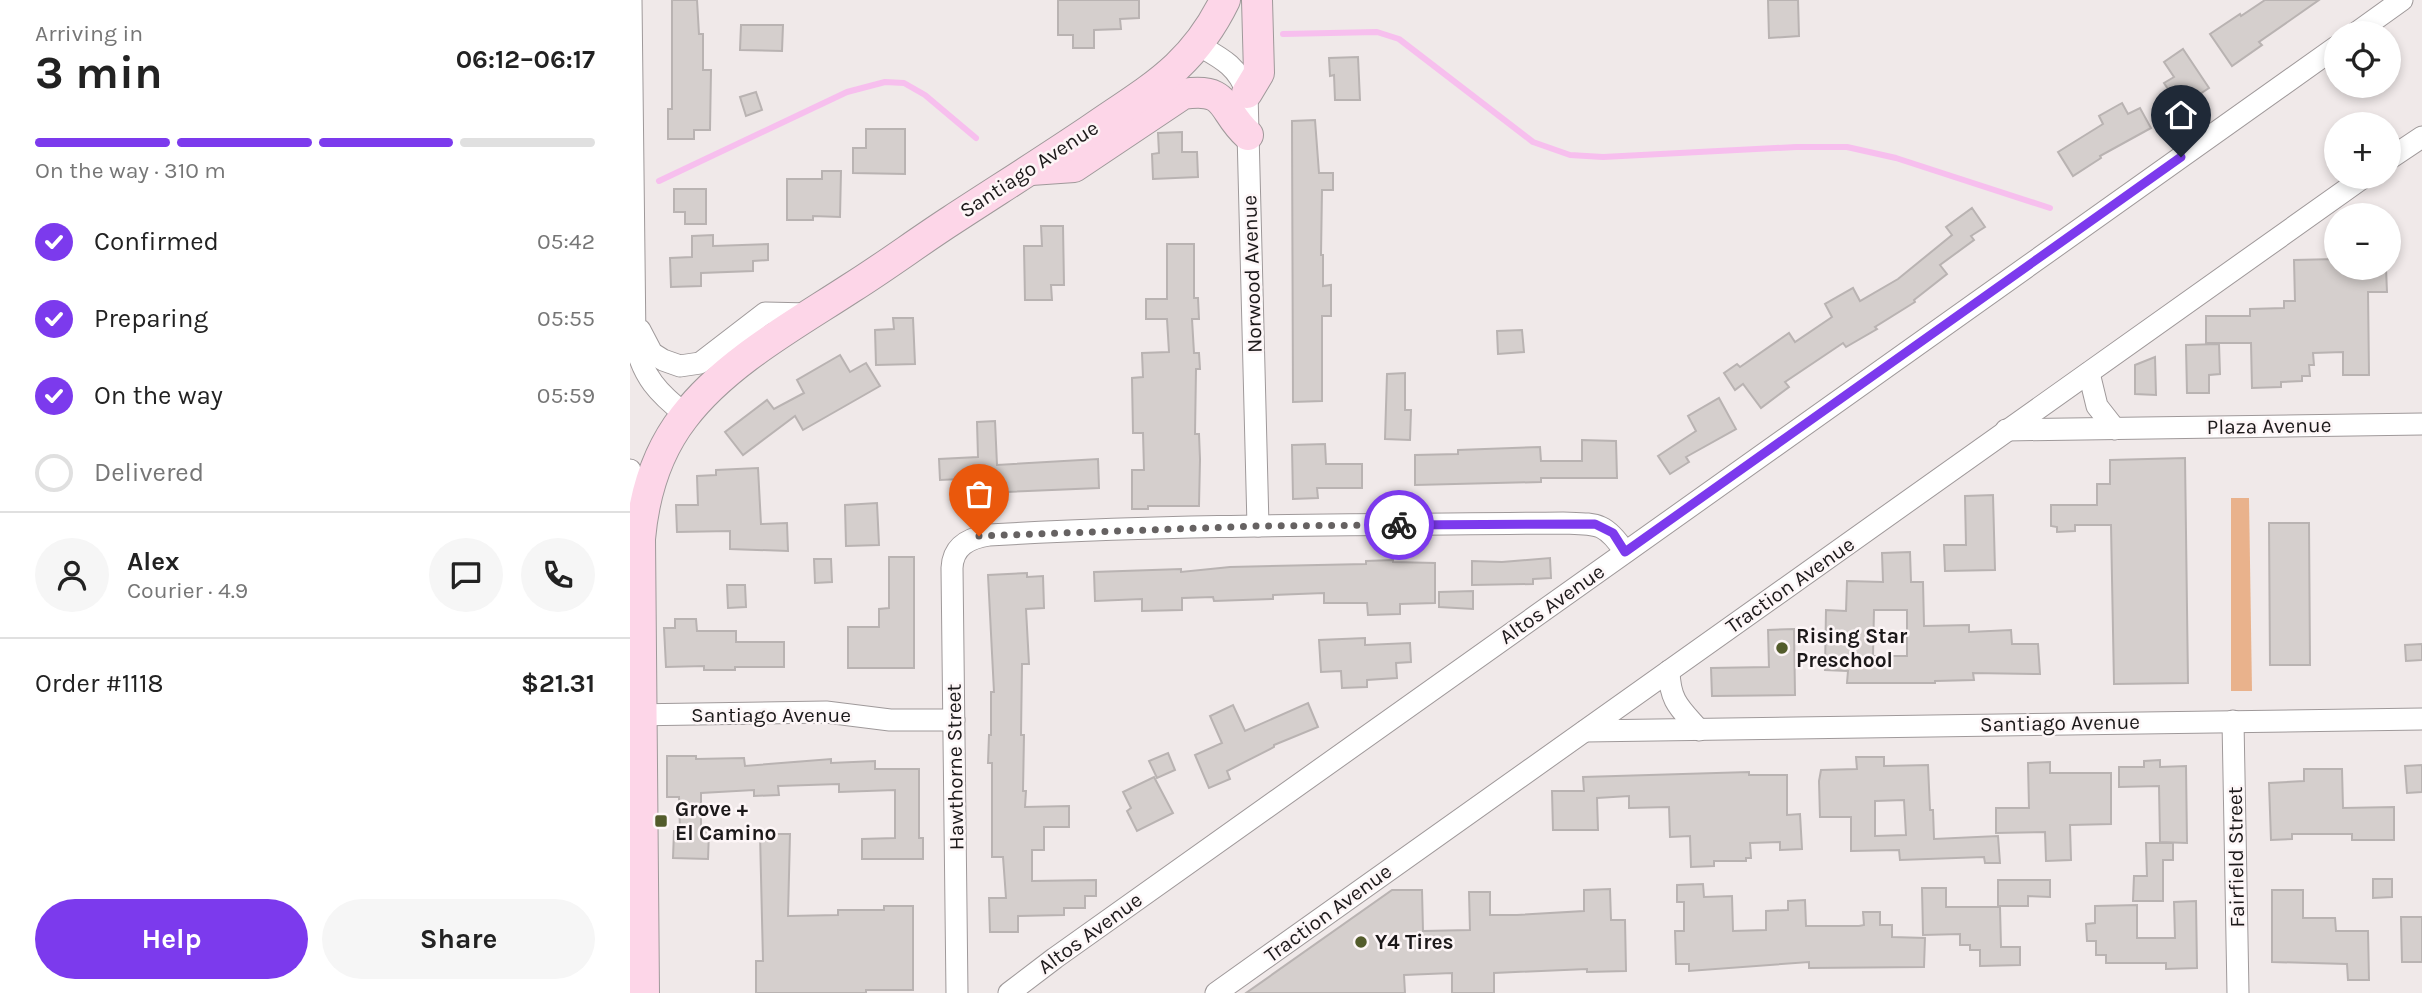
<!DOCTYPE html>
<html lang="en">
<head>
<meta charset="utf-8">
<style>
  :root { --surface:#fff; --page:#f6f6f6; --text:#222; --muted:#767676; --line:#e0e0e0; --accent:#7c3aed }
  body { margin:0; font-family:Karla,sans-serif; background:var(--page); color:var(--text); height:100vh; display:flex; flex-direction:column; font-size:26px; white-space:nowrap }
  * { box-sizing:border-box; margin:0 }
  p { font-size:23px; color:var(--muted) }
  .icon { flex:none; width:38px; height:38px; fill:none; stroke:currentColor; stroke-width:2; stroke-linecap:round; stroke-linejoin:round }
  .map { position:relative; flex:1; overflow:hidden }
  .panel { display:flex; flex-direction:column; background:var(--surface); width:630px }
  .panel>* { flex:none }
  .tools { position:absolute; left:1694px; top:21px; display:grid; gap:14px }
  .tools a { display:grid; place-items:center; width:77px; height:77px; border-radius:50%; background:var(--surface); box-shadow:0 4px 10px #0003; font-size:35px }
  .pin { position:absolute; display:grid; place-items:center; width:60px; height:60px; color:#fff; margin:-72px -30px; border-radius:50% 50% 50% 0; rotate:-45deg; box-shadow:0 0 7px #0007 }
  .pin .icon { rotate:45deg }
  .courier { position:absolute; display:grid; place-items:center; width:70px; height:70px; margin:-35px; border:5px solid #7c3aed; border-radius:50%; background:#fff; color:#222; box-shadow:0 2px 9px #0007 }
  .overview em { font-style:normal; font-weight:700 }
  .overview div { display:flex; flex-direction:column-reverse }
  .overview { display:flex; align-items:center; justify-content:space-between; height:119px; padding:0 35px }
  h1 { font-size:46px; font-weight:700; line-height:52px }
  .bar { display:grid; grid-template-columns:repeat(4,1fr); gap:10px 7px; align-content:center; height:84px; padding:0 35px }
  .bar i { height:9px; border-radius:5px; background:var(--line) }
  .bar .on { background:var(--accent) }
  .bar p { grid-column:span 4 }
  .line { display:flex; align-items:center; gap:18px; padding:0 35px; border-top:2px solid var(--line) }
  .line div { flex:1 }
  .round { display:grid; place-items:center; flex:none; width:74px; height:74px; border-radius:37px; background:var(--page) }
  ol { padding:0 35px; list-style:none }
  li { display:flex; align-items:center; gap:21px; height:77px }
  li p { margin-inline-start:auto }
  li .icon { padding:7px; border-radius:50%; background:var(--accent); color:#fff; stroke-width:4 }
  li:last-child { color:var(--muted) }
  li i { width:38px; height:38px; border:4px solid var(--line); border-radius:50% }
  .action { display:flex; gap:14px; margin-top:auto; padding:14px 35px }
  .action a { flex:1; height:80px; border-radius:42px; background:var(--accent); color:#fff; font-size:28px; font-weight:700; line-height:80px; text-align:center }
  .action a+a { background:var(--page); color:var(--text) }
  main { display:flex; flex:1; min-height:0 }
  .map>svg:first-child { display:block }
  .green { fill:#e9b28c }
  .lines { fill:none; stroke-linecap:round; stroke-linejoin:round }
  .stream { stroke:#f7bfee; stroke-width:6 }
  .building { fill:#d5cfcd; stroke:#b9b3b2; stroke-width:2; fill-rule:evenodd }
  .street-casing { stroke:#9f999a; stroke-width:23 }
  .secondary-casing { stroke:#9f999a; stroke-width:32 }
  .street { stroke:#fff; stroke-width:21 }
  .secondary { stroke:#fdd6e8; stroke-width:30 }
  .done { stroke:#666262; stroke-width:7; stroke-dasharray:0 12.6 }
  .route { stroke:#7c3aed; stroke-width:9 }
  .poi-dot { fill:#535c2b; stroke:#fdf6f7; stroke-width:2.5 }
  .labels { text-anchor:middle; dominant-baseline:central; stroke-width:5; stroke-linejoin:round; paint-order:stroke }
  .street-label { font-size:21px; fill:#1c191a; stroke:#fdf6f7 }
  .poi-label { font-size:21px; font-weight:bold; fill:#1c191a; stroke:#fdf6f7; text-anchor:start }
</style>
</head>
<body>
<main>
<section class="panel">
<div class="overview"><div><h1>3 min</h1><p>Arriving in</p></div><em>06:12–06:17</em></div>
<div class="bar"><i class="on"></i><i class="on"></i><i class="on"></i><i></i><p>On the way · 310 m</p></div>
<ol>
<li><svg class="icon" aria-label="check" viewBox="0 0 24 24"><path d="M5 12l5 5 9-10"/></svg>Confirmed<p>05:42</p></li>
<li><svg class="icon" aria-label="check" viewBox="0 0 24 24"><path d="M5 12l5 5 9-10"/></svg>Preparing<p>05:55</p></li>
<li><svg class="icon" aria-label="check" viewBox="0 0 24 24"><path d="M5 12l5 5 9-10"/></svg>On the way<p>05:59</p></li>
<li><i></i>Delivered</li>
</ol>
<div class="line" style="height:126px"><a class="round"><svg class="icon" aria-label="person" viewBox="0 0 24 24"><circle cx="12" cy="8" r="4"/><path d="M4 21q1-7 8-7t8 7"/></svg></a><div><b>Alex</b><p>Courier · 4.9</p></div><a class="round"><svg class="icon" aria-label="chat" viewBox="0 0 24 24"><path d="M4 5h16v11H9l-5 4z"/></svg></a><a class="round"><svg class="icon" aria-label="phone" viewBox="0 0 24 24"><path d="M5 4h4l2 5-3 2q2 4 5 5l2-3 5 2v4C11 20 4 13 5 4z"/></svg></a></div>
<div class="line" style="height:91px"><div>Order #1118</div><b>$21.31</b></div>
<div class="action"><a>Help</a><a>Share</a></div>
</section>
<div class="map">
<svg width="1792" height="993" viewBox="0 0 1792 993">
  <rect width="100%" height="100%" fill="#f0e9e9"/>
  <polygon class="green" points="1601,498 1619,498 1622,691 1601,691"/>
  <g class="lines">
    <g class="stream">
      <polyline points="653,34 747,32 769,39 903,142 940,155 973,157 1166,147 1217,147 1266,158 1420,208"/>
      <polyline points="29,181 217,92 255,82 274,83 295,95 346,138"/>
    </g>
  </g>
  <g class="building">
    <polygon points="42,0 67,0 69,34 73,34 73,70 81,70 80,130 64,130 64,139 38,139 38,109 42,109"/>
    <polygon points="428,0 509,0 509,18 490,19 491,29 464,30 464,48 443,48 443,35 428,35"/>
    <polygon points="1138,0 1168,0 1169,36 1139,38"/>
    <polygon points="1635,0 1689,0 1629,42 1632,45 1602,66 1580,34 1610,14 1611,16"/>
    <polygon points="111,25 153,25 152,51 110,50"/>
    <polygon points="1553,49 1579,88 1550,107 1534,83 1544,77 1534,62"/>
    <polygon points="728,57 730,100 705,100 704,75 700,76 699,58"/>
    <polygon points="126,92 132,110 116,116 110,97"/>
    <polygon points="1492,103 1498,114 1510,108 1521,128 1470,156 1471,158 1443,176 1428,152 1473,124 1469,116"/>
    <polygon points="685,120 689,173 703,173 703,190 692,190 691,255 693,255 693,286 701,285 701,316 692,316 692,401 663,402 662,121"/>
    <polygon points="236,129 275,129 275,174 223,173 223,148 236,148"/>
    <polygon points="552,132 552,152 567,152 568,177 523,179 522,154 529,153 528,133"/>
    <polygon points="192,171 211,171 210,217 183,216 183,220 157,220 157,179 192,179"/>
    <polygon points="44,189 76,189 76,224 55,224 55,212 44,212"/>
    <polygon points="1342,208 1355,227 1341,236 1344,240 1310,265 1317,274 1284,300 1285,302 1245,327 1247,329 1216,347 1213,343 1155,382 1159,387 1131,408 1113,384 1105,390 1094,373 1107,364 1110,367 1159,333 1165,342 1202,317 1195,304 1223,288 1230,301 1268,279 1322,235 1316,227"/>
    <polygon points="411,226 433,226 434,285 421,285 422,300 395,300 394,246 412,246"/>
    <polygon points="83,235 83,246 138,244 138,260 123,261 123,271 71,273 71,286 41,287 40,258 62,257 62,236"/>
    <polygon points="537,244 564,244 564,298 568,298 569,319 562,319 564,353 569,353 570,369 566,369 565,434 569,434 570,459 569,506 518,506 518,509 502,509 502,470 514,470 513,433 503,433 502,378 513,377 512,353 539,352 537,319 516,319 516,299 537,299"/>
    <polygon points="1706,259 1706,268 1756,268 1757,292 1738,292 1739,375 1713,375 1713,352 1683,353 1684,365 1679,365 1680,376 1672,376 1672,381 1651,382 1651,387 1622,388 1621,343 1576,343 1576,316 1620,316 1620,309 1654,308 1654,301 1665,301 1664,260"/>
    <polygon points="263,318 283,318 285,364 246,365 245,330 264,329"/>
    <polygon points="892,330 894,352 868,354 867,331"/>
    <polygon points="1589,344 1590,374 1579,375 1579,393 1557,393 1556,345"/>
    <polygon points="210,355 220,372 236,363 250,386 173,430 165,416 113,455 95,432 137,400 144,409 174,393 167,380"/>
    <polygon points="1525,357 1526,395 1505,394 1505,365"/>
    <polygon points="775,373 775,410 781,410 780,440 755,439 757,374"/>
    <polygon points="1089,398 1106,429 1056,457 1059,462 1040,474 1028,456 1066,431 1058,416"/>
    <polygon points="365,421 367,465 468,459 469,488 353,493 352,478 310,480 309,459 348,457 347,422"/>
    <polygon points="952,440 986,441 987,478 911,478 911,482 785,485 785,455 828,454 828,450 910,447 911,461 952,461"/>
    <polygon points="695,444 696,464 732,464 732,488 687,488 688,498 663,499 662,445"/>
    <polygon points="1555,458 1558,683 1484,684 1481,525 1445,525 1445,531 1427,532 1427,527 1421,526 1421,505 1467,505 1467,484 1480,484 1480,460"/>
    <polygon points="128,468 131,524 157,523 158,551 100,549 100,531 47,532 46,505 68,505 67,476 86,475 86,470"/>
    <polygon points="1363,495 1365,570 1315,571 1314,545 1336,545 1335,496"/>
    <polygon points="247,503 249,545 216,546 215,505"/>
    <polygon points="1639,523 1679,523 1680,665 1640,665"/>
    <path d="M1280,552L1281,582H1293L1294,626L1339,625V632L1381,630L1382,644H1408L1410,674L1343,673L1344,680L1305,681V683H1217L1218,671L1195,670L1196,610L1216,611L1217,581L1253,582L1252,553ZM1244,610H1277V656H1243Z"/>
    <polygon points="259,557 284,557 284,668 218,668 218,627 249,627 249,609 259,608"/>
    <polygon points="920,558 921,578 903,579 903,584 842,585 842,561 872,562"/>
    <polygon points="184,559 201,559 202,582 185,583"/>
    <polygon points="763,560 763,562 805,563 805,603 770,604 770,614 738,615 737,603 694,603 694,593 643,595 643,599 584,601 583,597 552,598 552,610 512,611 512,599 465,601 464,572 551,569 551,572 600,567 736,564 736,561"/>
    <polygon points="397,573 397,577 413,576 414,608 396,609 399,664 392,664 391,735 394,735 393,791 396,791 395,807 439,806 439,827 414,827 414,850 402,850 402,881 466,880 466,896 455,896 455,908 434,908 434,915 388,916 388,932 360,932 359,898 376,898 373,857 362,857 362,763 358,763 359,735 361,735 361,692 364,692 358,575"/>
    <polygon points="97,585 115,585 116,607 98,608"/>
    <polygon points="843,591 843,609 809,607 809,592"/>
    <polygon points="45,619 66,619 67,631 106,631 106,642 154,642 154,667 105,667 105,670 74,670 74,666 36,667 34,628 45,628"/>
    <polygon points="1164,629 1165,695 1082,696 1081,668 1139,667 1138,630"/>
    <polygon points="735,638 735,645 780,643 781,662 766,663 767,678 737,680 737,687 712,688 711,671 691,672 689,640"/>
    <polygon points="1792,644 1792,660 1776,661 1775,645"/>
    <polygon points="678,703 688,727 644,745 644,747 597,771 600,779 579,788 565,755 592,743 580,716 603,705 615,731"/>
    <polygon points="538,753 545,770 527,778 519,761"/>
    <polygon points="37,756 66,756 66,759 114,758 115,766 201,759 201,763 245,761 245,769 289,769 289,838 293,838 293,859 232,859 232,839 265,838 265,790 209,792 209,784 148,786 149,795 124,796 124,790 71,793 71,831 79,832 78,859 43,858 44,831 50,831 49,797 37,797"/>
    <path d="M1226,757H1254V766L1298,765L1300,810H1303L1304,839L1368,836L1370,863H1355L1354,857L1270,860L1269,850L1221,851V817H1190L1189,781L1191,770L1227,769ZM1274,800L1276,835L1245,836V801Z"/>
    <polygon points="1530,760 1530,767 1556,766 1557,843 1530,842 1529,786 1489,787 1489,767 1514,767 1514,761"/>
    <polygon points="1420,762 1420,773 1481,773 1481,824 1440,825 1441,860 1416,861 1415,832 1366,833 1366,808 1399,808 1398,763"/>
    <polygon points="1792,765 1792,792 1777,793 1775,766"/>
    <polygon points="1674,769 1712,769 1713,808 1764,807 1764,840 1722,840 1722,834 1662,834 1662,839 1641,840 1639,783 1674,781"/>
    <polygon points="1119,772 1119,775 1157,775 1157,815 1170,814 1172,849 1150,850 1150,842 1120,843 1121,858 1116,858 1116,861 1084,861 1084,866 1061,867 1060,836 1040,837 1039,807 999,808 999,796 967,798 968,830 923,830 922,791 954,791 953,777"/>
    <polygon points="524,777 543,813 507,831 497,811 501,808 493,792"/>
    <polygon points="130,834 160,834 158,916 208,915 208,910 254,910 254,906 283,906 283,990 236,990 236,993 126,993 126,961 133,961"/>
    <polygon points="1516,843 1543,843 1543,860 1533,860 1533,901 1503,901 1504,876 1517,876"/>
    <polygon points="1743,879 1762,879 1762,897 1743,898"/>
    <polygon points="1368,880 1420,880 1420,897 1398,896 1398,906 1368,906"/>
    <polygon points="1073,884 1074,897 1102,896 1103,931 1136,930 1136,911 1158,910 1158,901 1175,900 1176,926 1229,926 1234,925 1233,912 1250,912 1250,925 1262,925 1262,937 1295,938 1294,967 1179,968 1179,962 1059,971 1059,964 1046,964 1045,931 1054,931 1054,902 1047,902 1047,885"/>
    <polygon points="1292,888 1316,888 1316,907 1370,907 1371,947 1390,947 1390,965 1350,966 1350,950 1340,950 1340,945 1330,945 1330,934 1293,935"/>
    <polygon points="980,889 981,920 995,920 996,971 957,972 957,969 864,973 864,993 822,993 822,973 774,975 775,993 616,993 762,890 792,890 793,931 840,930 839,892 860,892 860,915 887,915 954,911 954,890"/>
    <polygon points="1642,890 1673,890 1673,918 1705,918 1706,931 1738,931 1739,980 1718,980 1717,964 1642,962"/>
    <polygon points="1566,901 1567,968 1536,969 1536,963 1476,963 1476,955 1466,955 1466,941 1457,941 1456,924 1465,923 1465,906 1507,905 1507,938 1545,938 1544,902"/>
    <polygon points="1771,917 1792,917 1792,962 1772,962"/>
  </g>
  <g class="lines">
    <defs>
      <g id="street">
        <path d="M1,0L5,342C13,377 28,393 56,415"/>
        <polyline points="1726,33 1772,0"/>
        <path d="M568,45C591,58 608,66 617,93L628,526"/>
        <polyline points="1759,159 1792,137"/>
        <polyline points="10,330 22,353 33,360 50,366 70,363 135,313 180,314"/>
        <polyline points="1459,373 1467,406 1485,429"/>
        <polyline points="1376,430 1792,424"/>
        <polyline points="0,470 5,520"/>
        <path d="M1039,671C1040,702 1050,708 1069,730"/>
        <polyline points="0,715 196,712 260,720 324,720"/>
        <polyline points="1603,721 1608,993"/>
        <polyline points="955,731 1792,719"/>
        <path d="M327,993L322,568C323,546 339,538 359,535C550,524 742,525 933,523C967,524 975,522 995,552"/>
        <polyline points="379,993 425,958 1706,47"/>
        <polyline points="586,993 1734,177"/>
      </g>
      <g id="secondary">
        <polyline points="617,93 629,73 627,0"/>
        <path d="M401,170L444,167L553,94C600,87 590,110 618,135"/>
        <path d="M14,993L10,539C14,494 26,453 54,417C95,363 166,324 221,288C256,266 288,242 322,220C368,190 414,161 460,130C519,89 562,68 595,0"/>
      </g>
    </defs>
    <use href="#street" class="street-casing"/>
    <use href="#secondary" class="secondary-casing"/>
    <use href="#street" class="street"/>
    <use href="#secondary" class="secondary"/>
  </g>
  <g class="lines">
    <polyline class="done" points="349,536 628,526 769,525"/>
    <polyline class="route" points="769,525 965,524 983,533 995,552 1551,157"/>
  </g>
  <g class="poi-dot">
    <circle cx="1152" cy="648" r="7"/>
    <rect x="24" y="814" width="14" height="14" rx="3.5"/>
    <circle cx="731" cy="942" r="7"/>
  </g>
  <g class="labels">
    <g class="street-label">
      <text transform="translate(399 169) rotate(-33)">Santiago Avenue</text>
      <text transform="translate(622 274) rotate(-92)">Norwood Avenue</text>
      <text transform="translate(1639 426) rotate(-1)">Plaza Avenue</text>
      <text transform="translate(1160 585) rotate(-35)">Traction Avenue</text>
      <text transform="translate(922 604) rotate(-35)">Altos Avenue</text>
      <text x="141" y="715">Santiago Avenue</text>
      <text transform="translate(1430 723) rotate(-1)">Santiago Avenue</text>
      <text transform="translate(325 767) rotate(-91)">Hawthorne Street</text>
      <text transform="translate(1606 857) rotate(-91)">Fairfield Street</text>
      <text transform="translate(698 913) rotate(-36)">Traction Avenue</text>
      <text transform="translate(460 933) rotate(-36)">Altos Avenue</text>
    </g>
    <g class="poi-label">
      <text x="1166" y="636">Rising Star<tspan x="1166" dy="24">Preschool</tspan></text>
      <text x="45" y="809">Grove +<tspan x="45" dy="24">El Camino</tspan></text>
      <text x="745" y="942">Y4 Tires</text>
    </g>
  </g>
</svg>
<div class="tools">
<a><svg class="icon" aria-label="locate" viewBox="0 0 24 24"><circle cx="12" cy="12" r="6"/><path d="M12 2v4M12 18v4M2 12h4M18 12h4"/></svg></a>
<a>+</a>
<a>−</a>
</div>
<div class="pin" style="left:349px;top:536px;background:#ea580c"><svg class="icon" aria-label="bag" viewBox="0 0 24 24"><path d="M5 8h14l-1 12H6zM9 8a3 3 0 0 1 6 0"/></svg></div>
<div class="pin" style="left:1551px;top:157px;background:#1f2937"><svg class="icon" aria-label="home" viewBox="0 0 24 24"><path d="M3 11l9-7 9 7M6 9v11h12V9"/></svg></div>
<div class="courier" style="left:769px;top:525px"><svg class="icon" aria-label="bike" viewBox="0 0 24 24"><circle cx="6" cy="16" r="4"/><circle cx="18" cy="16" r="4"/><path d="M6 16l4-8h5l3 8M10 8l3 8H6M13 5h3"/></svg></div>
</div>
</main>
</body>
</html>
